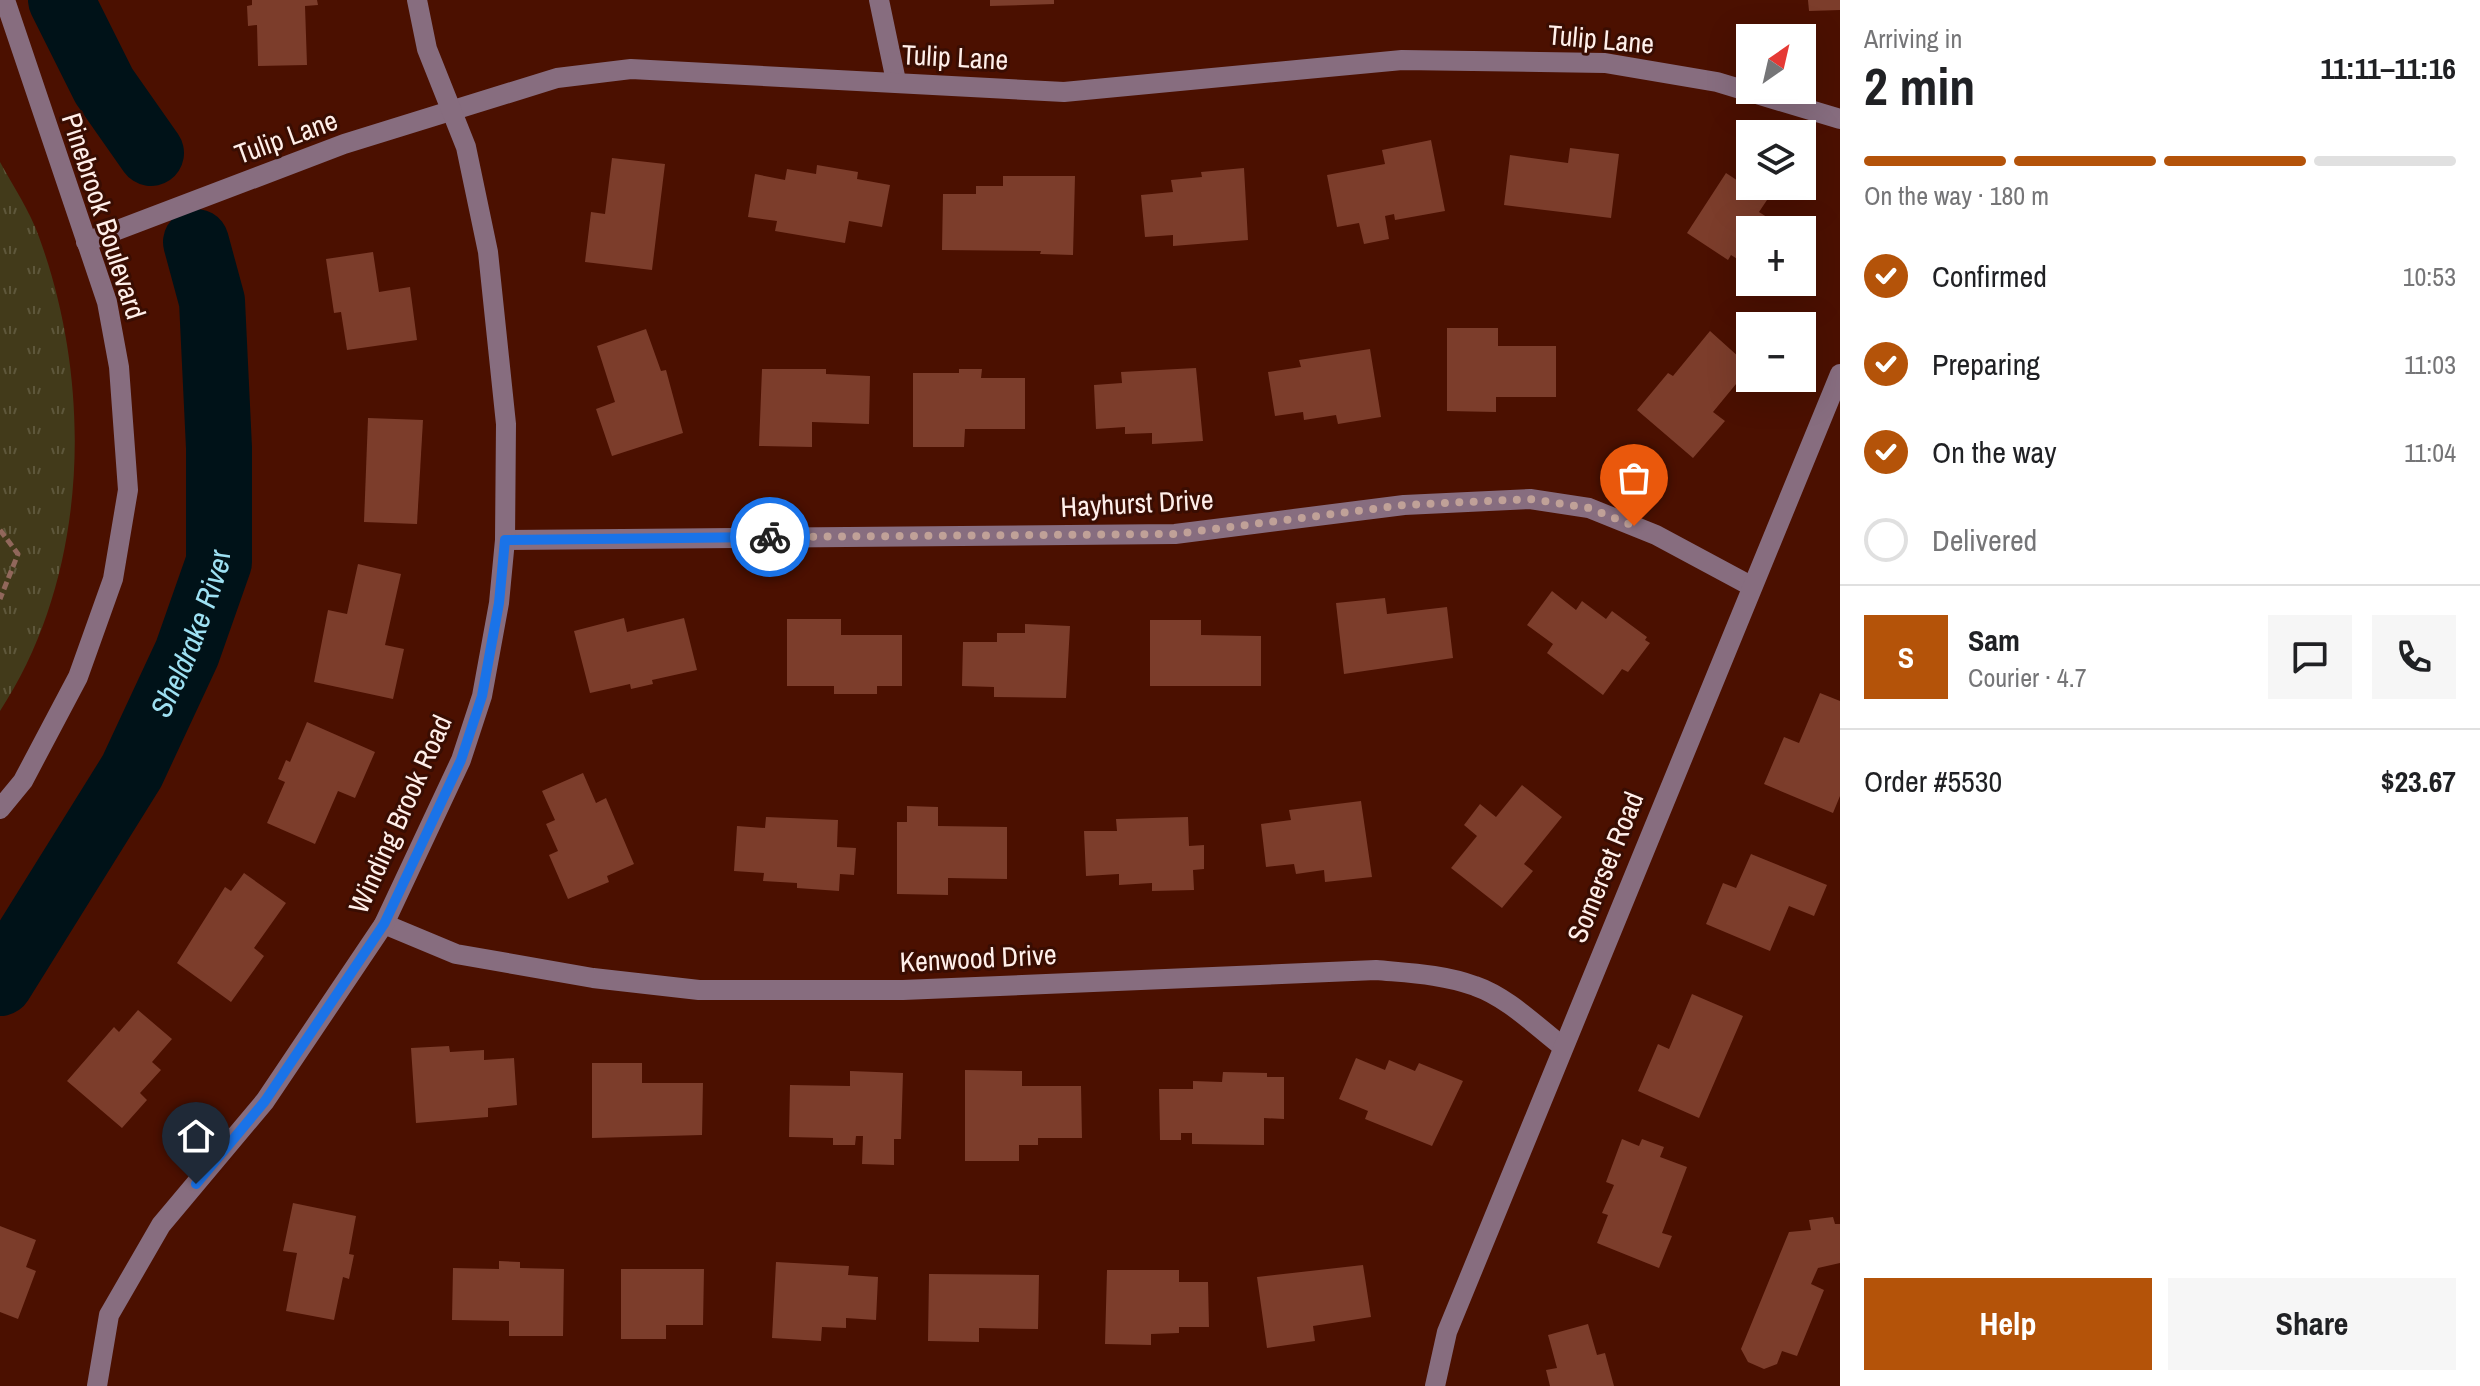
<!DOCTYPE html>
<html lang="en">
<head>
<meta charset="utf-8">
<style>
  :root { --surface:#fff; --page:#f6f6f6; --text:#202124; --muted:#757577; --line:#e0e0e0; --accent:#b45309 }
  body { margin:0; font-family:"Archivo Narrow",sans-serif; background:var(--page); color:var(--text); height:100vh; display:flex; flex-direction:column; font-size:30px; white-space:nowrap }
  * { box-sizing:border-box; margin:0 }
  p { font-size:26px; color:var(--muted) }
  .icon { flex:none; width:44px; height:44px; fill:none; stroke:currentColor; stroke-width:2; stroke-linecap:round; stroke-linejoin:round }
  .map { position:relative; flex:1; overflow:hidden }
  .sheet { display:flex; flex-direction:column; background:var(--surface); width:640px }
  .sheet>* { flex:none }
  .needle { width:52px; rotate:34deg }
  .buttons { position:absolute; left:1736px; top:24px; display:grid; gap:16px }
  .buttons a { display:grid; place-items:center; width:80px; height:80px; border-radius:0px; background:var(--surface); box-shadow:0 8px 32px #0002; font-size:40px }
  .pin { position:absolute; display:grid; place-items:center; width:68px; height:68px; color:#fff; margin:-82px -34px; border-radius:50% 50% 50% 0; rotate:-45deg; box-shadow:0 0 8px #0007 }
  .pin .icon { rotate:45deg }
  .courier { position:absolute; display:grid; place-items:center; width:80px; height:80px; margin:-40px; border:6px solid #1a73e8; border-radius:50%; background:#fff; color:#222; box-shadow:0 2px 10px #0007 }
  .summary em { font-style:normal; font-weight:800 }
  .summary div { display:flex; flex-direction:column-reverse }
  .summary { display:flex; align-items:center; justify-content:space-between; height:136px; padding:0 24px }
  h1 { font-size:52px; font-weight:800; line-height:60px }
  .bar { display:grid; grid-template-columns:repeat(4,1fr); gap:12px 8px; align-content:center; height:96px; padding:0 24px }
  .bar i { height:10px; border-radius:6px; background:var(--line) }
  .bar .active { background:var(--accent) }
  .bar p { grid-column:span 4 }
  .line { display:flex; align-items:center; gap:20px; padding:0 24px; border-top:2px solid var(--line) }
  .line div { flex:1 }
  .round { display:grid; place-items:center; flex:none; width:84px; height:84px; border-radius:0px; background:var(--page) }
  ol { padding:0 24px; list-style:none }
  li { display:flex; align-items:center; gap:24px; height:88px }
  li p { margin-inline-start:auto }
  li .icon { padding:8px; border-radius:50%; background:var(--accent); color:#fff; stroke-width:4 }
  li:last-child { color:var(--muted) }
  li i { width:44px; height:44px; border:4px solid var(--line); border-radius:50% }
  .cta { display:flex; gap:16px; margin-top:auto; padding:16px 24px }
  .cta a { flex:1; height:92px; border-radius:0px; background:var(--accent); color:#fff; font-size:32px; font-weight:800; line-height:92px; text-align:center }
  .cta a+a { background:var(--page); color:var(--text) }
  main { display:flex; flex:1; min-height:0 }
  .map>svg:first-child { display:block }
  .park { fill:url(#park-tufts) }
  .lines { fill:none; stroke-linecap:round; stroke-linejoin:round }
  .river { stroke:#001218; stroke-width:66 }
  .building { fill:#7c3d2b }
  .path { stroke:#91675b; stroke-width:5; stroke-dasharray:8 4; stroke-linecap:butt }
  .minor { stroke:#876d7f; stroke-width:20 }
  .done { stroke:#c0a198; stroke-width:8; stroke-dasharray:0 14.4 }
  .route { stroke:#1a73e8; stroke-width:10 }
  .labels { text-anchor:middle; dominant-baseline:central; stroke-width:6; stroke-linejoin:round; paint-order:stroke }
  .street-label { font-size:28px; fill:#ffefea; stroke:#390d02 }
  .water-label { font-size:30px; font-style:italic; fill:#9ee1f3; stroke:#390d02 }
</style>
</head>
<body>
<main>
<div class="map">
<svg width="1840" height="1386" viewBox="0 0 1840 1386">
  <defs>
    <pattern id="park-tufts" width="24" height="20" patternUnits="userSpaceOnUse" patternTransform="scale(2)"><rect width="24" height="20" fill="#423a1a"/><path d="M3 7l-1-3M5 7V3M7 7l1-3M15 17l-1-3M17 17v-4M19 17l1-3" fill="none" stroke="#5e573b"/></pattern>
  </defs>
  <rect width="100%" height="100%" fill="#4b1000"/>
  <path class="park" d="M0,162C13,186 30,211 39,237C94,387 89,575 0,711Z"/>
  <g class="lines">
    <g class="river">
      <polyline points="61,0 104,86 151,153"/>
      <path id="s1" d="M0,983L132,771L187,653L219,562V448L212,301L196,242"/>
    </g>
  </g>
  <g class="building">
    <polygon points="252,0 317,0 318,5 305,6 307,65 258,66 257,25 248,26 247,6 252,5"/>
    <polygon points="990,0 1054,0 1054,4 990,6"/>
    <polygon points="1808,0 1840,0 1840,10 1809,11"/>
    <polygon points="1431,140 1445,211 1395,220 1394,214 1385,216 1389,239 1364,244 1359,223 1337,227 1327,175 1385,164 1382,150"/>
    <polygon points="1570,148 1619,154 1611,218 1504,205 1510,155 1568,163"/>
    <polygon points="612,158 665,164 652,270 585,262 591,212 605,214"/>
    <polygon points="817,165 858,172 857,179 890,185 882,227 849,221 845,243 775,231 777,221 748,217 755,174 785,180 787,169 816,174"/>
    <polygon points="1244,168 1248,240 1173,246 1173,235 1145,237 1141,195 1173,192 1171,180 1202,177 1201,172"/>
    <polygon points="1726,173 1767,200 1759,212 1787,230 1750,230 1750,267 1731,255 1728,260 1687,233"/>
    <polygon points="1003,176 1075,176 1073,255 1040,254 1041,251 942,250 943,194 976,194 976,186 1003,186"/>
    <polygon points="373,252 379,292 410,287 417,340 347,350 341,312 334,313 326,259"/>
    <polygon points="1447,328 1498,328 1498,346 1556,346 1556,397 1496,397 1496,412 1447,411"/>
    <polygon points="646,329 661,371 666,370 683,433 612,456 596,409 615,402 597,346"/>
    <polygon points="1710,331 1750,367 1713,412 1725,421 1693,458 1637,410 1668,373 1673,376"/>
    <polygon points="1370,349 1381,417 1338,424 1336,415 1304,420 1303,412 1275,416 1268,372 1301,367 1299,360"/>
    <polygon points="1196,368 1203,441 1152,444 1152,433 1125,434 1125,427 1096,429 1094,385 1122,383 1121,372"/>
    <polygon points="762,369 826,369 826,374 870,376 869,424 812,422 812,447 759,446"/>
    <polygon points="959,369 982,369 981,378 1025,378 1025,429 965,429 964,447 913,447 913,373 959,373"/>
    <polygon points="368,418 423,420 417,524 364,522"/>
    <polygon points="358,564 401,574 385,645 404,649 393,699 314,682 328,610 347,614"/>
    <polygon points="1552,591 1576,610 1582,601 1606,619 1612,611 1647,637 1645,640 1650,643 1628,672 1622,669 1603,695 1547,653 1553,644 1527,625"/>
    <polygon points="1385,598 1387,614 1447,607 1453,658 1344,674 1336,603"/>
    <polygon points="624,618 627,632 684,618 697,670 652,680 653,684 631,689 630,684 590,693 574,631"/>
    <polygon points="787,619 841,619 841,635 902,635 902,686 877,686 877,694 834,694 834,686 787,686"/>
    <polygon points="1150,620 1201,620 1201,635 1261,636 1261,686 1150,686"/>
    <polygon points="1025,624 1070,626 1066,698 994,697 994,687 962,686 963,642 997,642 997,633 1025,633"/>
    <polygon points="1820,693 1840,701 1840,796 1833,813 1764,784 1784,737 1799,743"/>
    <polygon points="307,722 375,752 355,798 338,791 315,844 267,823 285,782 278,779 286,760 290,762"/>
    <polygon points="583,773 596,803 606,798 634,864 607,876 609,882 568,899 549,855 558,851 546,824 555,820 542,791"/>
    <polygon points="1522,785 1562,817 1524,864 1533,871 1502,908 1451,868 1477,836 1464,825 1480,804 1496,817"/>
    <polygon points="1361,801 1372,877 1325,882 1324,870 1296,874 1294,864 1266,867 1261,824 1291,820 1289,810"/>
    <polygon points="907,806 938,807 938,826 1007,827 1007,879 948,878 948,895 897,894 897,822 907,822"/>
    <polygon points="766,817 838,820 837,847 856,848 854,875 840,874 839,891 797,888 797,883 763,881 764,873 734,871 737,826 765,828"/>
    <polygon points="1188,817 1189,846 1204,845 1204,869 1193,870 1194,890 1152,891 1152,883 1119,885 1119,874 1086,876 1084,831 1117,831 1116,819"/>
    <polygon points="1751,854 1827,885 1814,916 1789,906 1770,951 1706,924 1723,883 1736,888"/>
    <polygon points="244,873 286,903 254,948 264,956 231,1002 177,963 225,887 231,891"/>
    <polygon points="1692,994 1743,1016 1699,1118 1638,1091 1658,1044 1669,1049"/>
    <polygon points="138,1010 172,1039 152,1062 161,1070 140,1093 147,1100 122,1128 67,1081 114,1027 119,1032"/>
    <polygon points="449,1046 450,1052 484,1050 484,1060 514,1058 517,1105 488,1108 488,1117 416,1123 411,1048"/>
    <polygon points="1356,1058 1385,1070 1389,1060 1415,1071 1419,1063 1463,1081 1432,1146 1365,1119 1368,1111 1339,1099"/>
    <polygon points="592,1063 642,1063 642,1083 703,1083 702,1135 592,1138"/>
    <polygon points="965,1070 1022,1071 1022,1086 1081,1086 1082,1138 1038,1138 1038,1145 1019,1145 1019,1161 965,1161"/>
    <polygon points="850,1071 903,1073 901,1139 894,1139 894,1165 862,1164 863,1136 856,1136 855,1145 833,1145 833,1138 789,1137 790,1085 850,1086"/>
    <polygon points="1223,1072 1267,1073 1267,1077 1284,1077 1284,1119 1264,1118 1264,1145 1192,1144 1192,1133 1181,1133 1181,1140 1160,1140 1159,1089 1193,1089 1193,1081 1222,1082"/>
    <polygon points="1622,1139 1639,1146 1642,1139 1664,1147 1660,1157 1687,1167 1662,1233 1672,1236 1659,1268 1597,1243 1608,1215 1602,1213 1614,1185 1606,1182"/>
    <polygon points="293,1203 356,1216 349,1254 354,1255 349,1279 343,1277 334,1320 286,1311 297,1253 283,1251"/>
    <polygon points="1833,1217 1835,1224 1840,1224 1840,1263 1818,1268 1811,1284 1824,1290 1797,1356 1782,1351 1777,1364 1764,1369 1748,1362 1741,1349 1789,1232 1811,1230 1809,1220"/>
    <polygon points="0,1226 36,1240 26,1267 36,1271 18,1319 0,1312"/>
    <polygon points="499,1261 520,1262 520,1268 564,1269 563,1336 509,1336 509,1321 452,1320 453,1268 499,1269"/>
    <polygon points="776,1262 849,1266 848,1275 878,1277 876,1320 846,1318 846,1328 822,1327 821,1341 772,1338"/>
    <polygon points="1363,1265 1371,1317 1313,1326 1315,1341 1267,1348 1257,1277"/>
    <polygon points="621,1269 704,1269 703,1325 666,1325 666,1339 621,1339"/>
    <polygon points="1107,1270 1179,1270 1179,1282 1208,1282 1209,1327 1179,1327 1179,1333 1151,1334 1151,1345 1105,1344"/>
    <polygon points="929,1274 1039,1275 1038,1329 979,1328 979,1342 928,1341"/>
    <polygon points="1588,1324 1597,1355 1605,1353 1614,1386 1550,1386 1546,1370 1557,1368 1548,1335"/>
  </g>
  <g class="lines">
    <polyline class="path" points="0,530 18,554 0,599"/>
    <g class="minor">
      <polyline points="879,0 896,81"/>
      <polyline points="86,242 344,144 557,78 631,69 1064,92 1402,60 1605,63 1717,82 1840,119"/>
      <polyline points="505,540 1175,534 1404,505 1530,499 1589,508 1656,535 1751,586"/>
      <polyline points="0,809 23,781 78,677 113,579 128,490 119,367 107,302 5,0"/>
      <path d="M384,924L456,954L593,978L699,990H903L1376,970C1408,973 1443,974 1475,986C1507,997 1535,1025 1562,1046"/>
      <polyline points="97,1386 109,1315 161,1225 265,1101 384,924 461,760 482,696 499,603 505,540 506,424 488,252 466,147 427,49 417,0"/>
      <polyline points="1435,1386 1447,1332 1840,374"/>
    </g>
  </g>
  <g class="lines">
    <polyline class="done" points="770,537 1175,534 1404,505 1530,499 1589,508 1634,526"/>
    <polyline class="route" points="196,1184 265,1101 384,924 461,760 482,696 499,603 505,540 770,537"/>
  </g>
  <g class="labels">
    <g class="street-label">
      <text transform="translate(1601 39) rotate(5)">Tulip Lane</text>
      <text transform="translate(955 57) rotate(3)">Tulip Lane</text>
      <text transform="translate(286 137) rotate(-20)">Tulip Lane</text>
      <text transform="translate(104 216) rotate(72)">Pinebrook Boulevard</text>
      <text transform="translate(1137 503) rotate(-3)">Hayhurst Drive</text>
      <text transform="translate(400 814) rotate(-66)">Winding Brook Road</text>
      <text transform="translate(1605 867) rotate(-68)">Somerset Road</text>
      <text transform="translate(978 958) rotate(-3)">Kenwood Drive</text>
    </g>
    <g class="water-label">
      <text stroke="none"><textPath href="#s1" startOffset="400">Sheldrake River</textPath></text>
    </g>
  </g>
</svg>
<div class="buttons">
<a><svg class="needle" viewBox="-14 -14 28 28"><path d="M0-13l5 13h-10z" fill="#e53935"/><path d="M0 13l5-13h-10z" fill="#757577"/></svg></a>
<a><svg class="icon" aria-label="layers" viewBox="0 0 24 24"><path d="M12 4l9 5-9 5-9-5zM3 14l9 5 9-5"/></svg></a>
<a>+</a>
<a>−</a>
</div>
<div class="pin" style="left:1634px;top:526px;background:#ea580c"><svg class="icon" aria-label="bag" viewBox="0 0 24 24"><path d="M5 8h14l-1 12H6zM9 8a3 3 0 0 1 6 0"/></svg></div>
<div class="pin" style="left:196px;top:1184px;background:#1f2937"><svg class="icon" aria-label="home" viewBox="0 0 24 24"><path d="M3 11l9-7 9 7M6 9v11h12V9"/></svg></div>
<div class="courier" style="left:770px;top:537px"><svg class="icon" aria-label="bike" viewBox="0 0 24 24"><circle cx="6" cy="16" r="4"/><circle cx="18" cy="16" r="4"/><path d="M6 16l4-8h5l3 8M10 8l3 8H6M13 5h3"/></svg></div>
</div>
<section class="sheet">
<div class="summary"><div><h1>2 min</h1><p>Arriving in</p></div><em>11:11–11:16</em></div>
<div class="bar"><i class="active"></i><i class="active"></i><i class="active"></i><i></i><p>On the way · 180 m</p></div>
<ol>
<li><svg class="icon" aria-label="check" viewBox="0 0 24 24"><path d="M5 12l5 5 9-10"/></svg>Confirmed<p>10:53</p></li>
<li><svg class="icon" aria-label="check" viewBox="0 0 24 24"><path d="M5 12l5 5 9-10"/></svg>Preparing<p>11:03</p></li>
<li><svg class="icon" aria-label="check" viewBox="0 0 24 24"><path d="M5 12l5 5 9-10"/></svg>On the way<p>11:04</p></li>
<li><i></i>Delivered</li>
</ol>
<div class="line" style="height:144px"><b class="round" style="background:var(--accent);color:#fff">S</b><div><b>Sam</b><p>Courier · 4.7</p></div><a class="round"><svg class="icon" aria-label="chat" viewBox="0 0 24 24"><path d="M4 5h16v11H9l-5 4z"/></svg></a><a class="round"><svg class="icon" aria-label="phone" viewBox="0 0 24 24"><path d="M5 4h4l2 5-3 2q2 4 5 5l2-3 5 2v4C11 20 4 13 5 4z"/></svg></a></div>
<div class="line" style="height:104px"><div>Order #5530</div><b>$23.67</b></div>
<div class="cta"><a>Help</a><a>Share</a></div>
</section>
</main>
</body>
</html>
